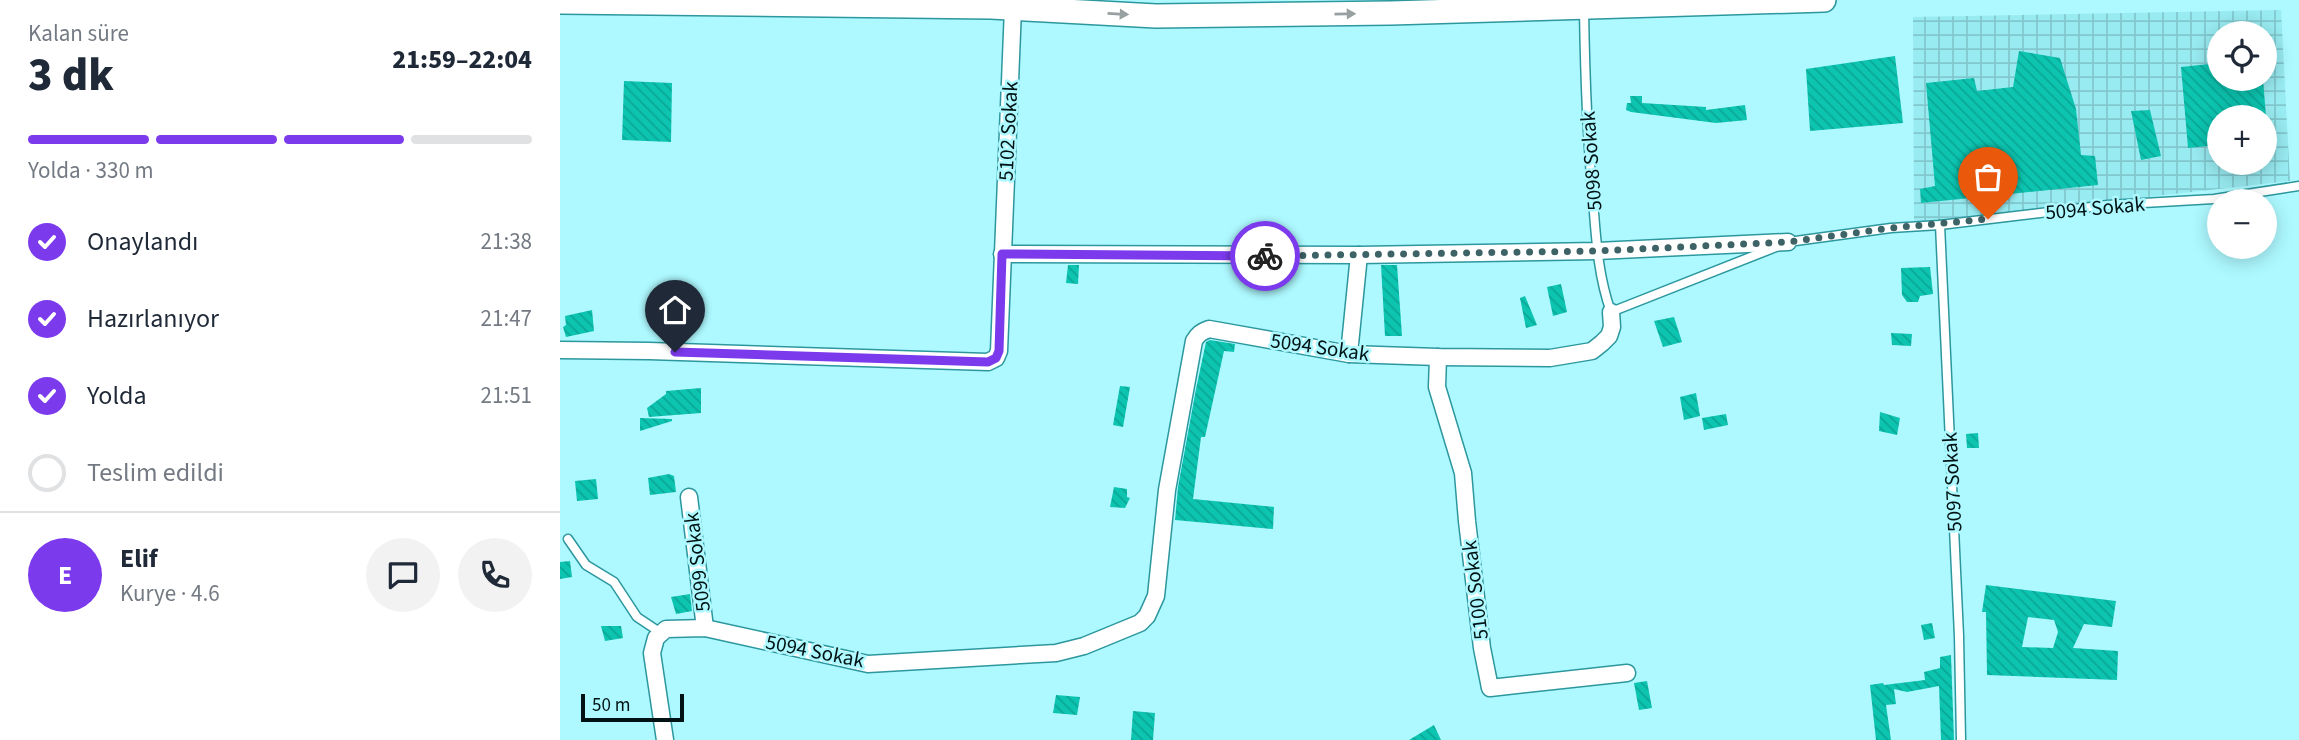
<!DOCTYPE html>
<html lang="tr">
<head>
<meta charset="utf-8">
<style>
  :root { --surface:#fff; --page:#f2f2f3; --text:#1f2937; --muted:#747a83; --line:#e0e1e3; --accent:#7c3aed }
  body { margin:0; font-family:"Source Sans 3",sans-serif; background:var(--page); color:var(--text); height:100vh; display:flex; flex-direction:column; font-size:26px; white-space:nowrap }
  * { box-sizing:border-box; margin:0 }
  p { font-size:23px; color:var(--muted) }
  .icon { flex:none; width:38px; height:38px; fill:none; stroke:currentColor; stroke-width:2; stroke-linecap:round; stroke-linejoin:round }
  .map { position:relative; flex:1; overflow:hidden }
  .sheet { display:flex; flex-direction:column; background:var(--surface); width:560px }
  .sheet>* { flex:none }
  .buttons { position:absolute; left:1647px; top:21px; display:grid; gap:14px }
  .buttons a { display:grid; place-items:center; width:70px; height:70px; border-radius:50%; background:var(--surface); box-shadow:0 4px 18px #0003; font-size:35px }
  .scale { position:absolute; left:21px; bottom:18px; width:103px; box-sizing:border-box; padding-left:7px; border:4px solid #001213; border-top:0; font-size:19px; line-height:24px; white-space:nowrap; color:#001213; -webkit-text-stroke:5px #adf9ff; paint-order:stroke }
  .pin { position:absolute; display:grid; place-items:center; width:60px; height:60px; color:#fff; margin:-72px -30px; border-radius:50% 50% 50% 0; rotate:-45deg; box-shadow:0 0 7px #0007 }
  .pin .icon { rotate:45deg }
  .courier { position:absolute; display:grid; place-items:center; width:70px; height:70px; margin:-35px; border:5px solid #7c3aed; border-radius:50%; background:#fff; color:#222; box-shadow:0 2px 9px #0007 }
  .summary em { font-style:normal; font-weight:800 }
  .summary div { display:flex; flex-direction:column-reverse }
  .summary { display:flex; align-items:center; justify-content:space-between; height:119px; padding:0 28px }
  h1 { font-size:46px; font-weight:800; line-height:52px }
  .bar { display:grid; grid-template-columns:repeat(4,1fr); gap:10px 7px; align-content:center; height:84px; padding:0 28px }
  .bar i { height:9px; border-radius:5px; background:var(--line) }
  .bar .on { background:var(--accent) }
  .bar p { grid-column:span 4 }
  .line { display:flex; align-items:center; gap:18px; padding:0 28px; border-top:2px solid var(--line) }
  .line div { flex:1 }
  .round { display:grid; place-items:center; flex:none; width:74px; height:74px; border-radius:37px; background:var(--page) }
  ol { padding:0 28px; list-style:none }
  li { display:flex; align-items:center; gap:21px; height:77px }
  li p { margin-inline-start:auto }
  li .icon { padding:7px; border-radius:50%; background:var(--accent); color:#fff; stroke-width:4 }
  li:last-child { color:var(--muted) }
  li i { width:38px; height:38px; border:4px solid var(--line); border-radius:50% }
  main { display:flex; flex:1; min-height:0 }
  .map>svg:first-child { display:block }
  .industrial { fill:url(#industrial-grid); fill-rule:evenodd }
  .building { fill:url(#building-back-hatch); fill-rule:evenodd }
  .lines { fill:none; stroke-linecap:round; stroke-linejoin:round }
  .lane-casing { stroke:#2c979e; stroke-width:11 }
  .street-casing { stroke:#2c979e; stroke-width:19 }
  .primary-casing { stroke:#2c979e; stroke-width:26 }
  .lane { stroke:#fff; stroke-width:8 }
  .street { stroke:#fff; stroke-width:16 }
  .primary { stroke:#fff; stroke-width:23 }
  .oneway { fill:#99a0a1 }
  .done { stroke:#3d6366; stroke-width:7; stroke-dasharray:0 12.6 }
  .route { stroke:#7c3aed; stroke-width:9 }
  .labels { text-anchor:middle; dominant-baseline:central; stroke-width:5; stroke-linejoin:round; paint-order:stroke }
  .street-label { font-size:21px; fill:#001213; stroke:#adf9ff }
</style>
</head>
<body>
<main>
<section class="sheet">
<div class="summary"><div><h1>3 dk</h1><p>Kalan süre</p></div><em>21:59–22:04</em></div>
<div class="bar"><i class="on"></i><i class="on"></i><i class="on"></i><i></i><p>Yolda · 330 m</p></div>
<ol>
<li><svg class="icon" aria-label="check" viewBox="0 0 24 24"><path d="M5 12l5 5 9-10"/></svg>Onaylandı<p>21:38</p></li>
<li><svg class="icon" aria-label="check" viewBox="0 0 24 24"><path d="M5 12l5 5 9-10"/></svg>Hazırlanıyor<p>21:47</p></li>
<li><svg class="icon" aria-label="check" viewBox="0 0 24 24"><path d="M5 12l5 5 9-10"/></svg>Yolda<p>21:51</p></li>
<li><i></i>Teslim edildi</li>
</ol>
<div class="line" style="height:126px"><b class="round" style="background:var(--accent);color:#fff">E</b><div><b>Elif</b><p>Kurye · 4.6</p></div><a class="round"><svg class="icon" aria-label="chat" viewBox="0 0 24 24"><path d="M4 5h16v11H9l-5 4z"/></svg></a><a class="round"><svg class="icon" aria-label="phone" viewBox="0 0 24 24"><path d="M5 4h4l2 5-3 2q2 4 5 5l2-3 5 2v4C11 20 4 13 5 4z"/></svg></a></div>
</section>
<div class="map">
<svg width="1739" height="740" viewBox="0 0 1739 740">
  <defs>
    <pattern id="industrial-grid" width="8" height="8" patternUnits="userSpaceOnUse" patternTransform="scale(1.75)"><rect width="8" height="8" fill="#98ebf1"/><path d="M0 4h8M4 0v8" fill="none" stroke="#81c8ce"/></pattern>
    <pattern id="building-back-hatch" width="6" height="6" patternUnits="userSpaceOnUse" patternTransform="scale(1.75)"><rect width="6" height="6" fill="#0cc4b0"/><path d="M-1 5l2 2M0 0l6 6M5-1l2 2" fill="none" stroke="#0aa796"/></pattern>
  </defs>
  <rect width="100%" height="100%" fill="#adf9ff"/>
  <path class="industrial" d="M1721,10L1730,181L1354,223L1353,17ZM1659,33H1704V79H1659ZM1659,117H1704V163H1659Z"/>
  <g class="building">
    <polygon points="1459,51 1500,58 1516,109 1521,155 1535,156 1538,185 1361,203 1360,189 1375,186 1366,83 1414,78 1417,91 1453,87"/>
    <polygon points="1335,56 1343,123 1250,131 1246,69"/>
    <polygon points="1659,63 1659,79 1703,79 1706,117 1659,117 1659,145 1628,148 1621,67"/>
    <polygon points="64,81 112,83 111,142 62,140"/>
    <polygon points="1070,96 1082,96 1082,103 1146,107 1146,110 1185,105 1187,120 1156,123 1071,112 1066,110 1067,103 1071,103"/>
    <polygon points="1590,110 1601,156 1581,160 1571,111"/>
    <polygon points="508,265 519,265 518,284 506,283"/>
    <polygon points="821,265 837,265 842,336 825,336"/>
    <polygon points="1370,267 1373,294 1360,296 1358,302 1347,302 1342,295 1341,268"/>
    <polygon points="1001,284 1007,312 993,316 987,287"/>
    <polygon points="965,296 977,325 966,328 960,298"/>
    <polygon points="32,310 34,331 6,337 3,327 6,325 5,316"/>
    <polygon points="1114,317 1122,342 1103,347 1094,321"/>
    <polygon points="1331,333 1352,334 1351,346 1332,345"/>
    <polygon points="650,340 675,344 674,352 664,351 645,437 641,437 633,499 714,507 713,529 615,520 618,487 636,389 646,342"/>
    <polygon points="560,386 570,387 563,427 553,425"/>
    <polygon points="141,388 141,413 89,417 87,408 106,394 106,391"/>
    <polygon points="1136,393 1140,416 1124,420 1120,397"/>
    <polygon points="1320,412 1340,418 1337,435 1319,431"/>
    <polygon points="1166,414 1168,425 1144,430 1142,418"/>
    <polygon points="80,418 112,419 112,421 80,431"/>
    <polygon points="1418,433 1419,448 1407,448 1406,434"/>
    <polygon points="109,474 114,476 116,492 90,495 88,478"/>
    <polygon points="36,479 38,499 17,501 15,481"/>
    <polygon points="554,487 567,489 567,497 570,498 565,508 550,507"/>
    <polygon points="10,561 12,577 0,579 0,562"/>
    <path d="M1426,585L1556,601L1552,627L1524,624L1513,648L1558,651L1557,680L1427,675L1426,612H1422ZM1468,617L1494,620L1498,632L1493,648L1462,647Z"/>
    <polygon points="130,594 132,611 116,614 111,597"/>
    <polygon points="1372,623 1375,638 1364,640 1361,625"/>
    <polygon points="41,626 61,626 63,638 45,641"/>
    <polygon points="1391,655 1394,740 1381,740 1379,686 1347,692 1334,689 1336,704 1326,705 1331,740 1316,740 1310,685 1323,683 1324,685 1365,680 1364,672 1380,668 1380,657"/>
    <polygon points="1087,681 1092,708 1079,710 1074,683"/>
    <polygon points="496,695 520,697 517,715 493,713"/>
    <polygon points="573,711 595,713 593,740 571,740"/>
    <polygon points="874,725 881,740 849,740"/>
  </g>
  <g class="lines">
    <defs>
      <g id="lane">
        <path d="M1024,10C1025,74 1027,137 1033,200C1036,238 1038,276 1051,312L1216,247"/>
        <polyline points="1380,225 1399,636 1401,740"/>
        <polyline points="1228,242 1331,228 1380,225 1548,205 1654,199 1739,186"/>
        <polyline points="8,539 26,565 54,582 77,617 101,633"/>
      </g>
      <g id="street">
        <polyline points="442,254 799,255 1037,251 1228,242"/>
        <polyline points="0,350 89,351 428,362 436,358 439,351 453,8"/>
        <polyline points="789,354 799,255"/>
        <polyline points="878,357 877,387 903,473 907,521 922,648 930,688 1067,673"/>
        <polyline points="129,497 145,628"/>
        <path d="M105,740L92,653L96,638L106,629L145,628L308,664L496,653L524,646L580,623L587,616L596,596L607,490L634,341C638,334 641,332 649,329L789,354L878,357L990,358L1032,351L1042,343L1049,336L1052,327L1051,312"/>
      </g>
      <polyline id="primary" points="0,2 431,7 596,16 831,13 1264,0"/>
    </defs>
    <use href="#lane" class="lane-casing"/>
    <use href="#street" class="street-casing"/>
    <use href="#primary" class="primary-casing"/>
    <use href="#lane" class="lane"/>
    <use href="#street" class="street"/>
    <use href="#primary" class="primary"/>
  </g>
  <defs><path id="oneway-solid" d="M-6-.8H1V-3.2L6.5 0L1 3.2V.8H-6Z" transform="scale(1.75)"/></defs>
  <g class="oneway">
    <use href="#oneway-solid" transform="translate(558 14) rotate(3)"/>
    <use href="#oneway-solid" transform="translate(785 14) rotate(-1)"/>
  </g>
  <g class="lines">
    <polyline class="done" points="705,256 1037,251 1228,242 1331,228 1428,219"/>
    <polyline class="route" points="115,352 428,362 436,358 439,351 442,254 705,256"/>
  </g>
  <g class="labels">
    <g class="street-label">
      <text transform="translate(448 131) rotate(-87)">5102 Sokak</text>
      <text transform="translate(1031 161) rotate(-94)">5098 Sokak</text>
      <text transform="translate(1535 208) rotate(-5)">5094 Sokak</text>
      <text transform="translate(760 347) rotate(8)">5094 Sokak</text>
      <text transform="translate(1392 482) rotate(-93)">5097 Sokak</text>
      <text transform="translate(137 562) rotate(-97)">5099 Sokak</text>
      <text transform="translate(915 590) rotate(-97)">5100 Sokak</text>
      <text transform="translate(255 651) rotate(11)">5094 Sokak</text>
    </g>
  </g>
</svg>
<div class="buttons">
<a><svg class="icon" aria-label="locate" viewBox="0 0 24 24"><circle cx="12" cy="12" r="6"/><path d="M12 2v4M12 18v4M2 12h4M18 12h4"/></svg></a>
<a>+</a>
<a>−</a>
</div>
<div class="scale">50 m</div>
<div class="pin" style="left:1428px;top:219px;background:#ea580c"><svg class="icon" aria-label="bag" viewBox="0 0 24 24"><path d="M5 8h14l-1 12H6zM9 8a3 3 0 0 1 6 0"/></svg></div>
<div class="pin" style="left:115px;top:352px;background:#1f2937"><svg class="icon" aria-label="home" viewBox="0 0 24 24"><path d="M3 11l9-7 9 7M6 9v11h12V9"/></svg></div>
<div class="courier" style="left:705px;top:256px"><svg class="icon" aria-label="bike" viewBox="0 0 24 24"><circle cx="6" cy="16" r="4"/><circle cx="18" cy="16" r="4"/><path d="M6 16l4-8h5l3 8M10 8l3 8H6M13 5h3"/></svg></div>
</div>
</main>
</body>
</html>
